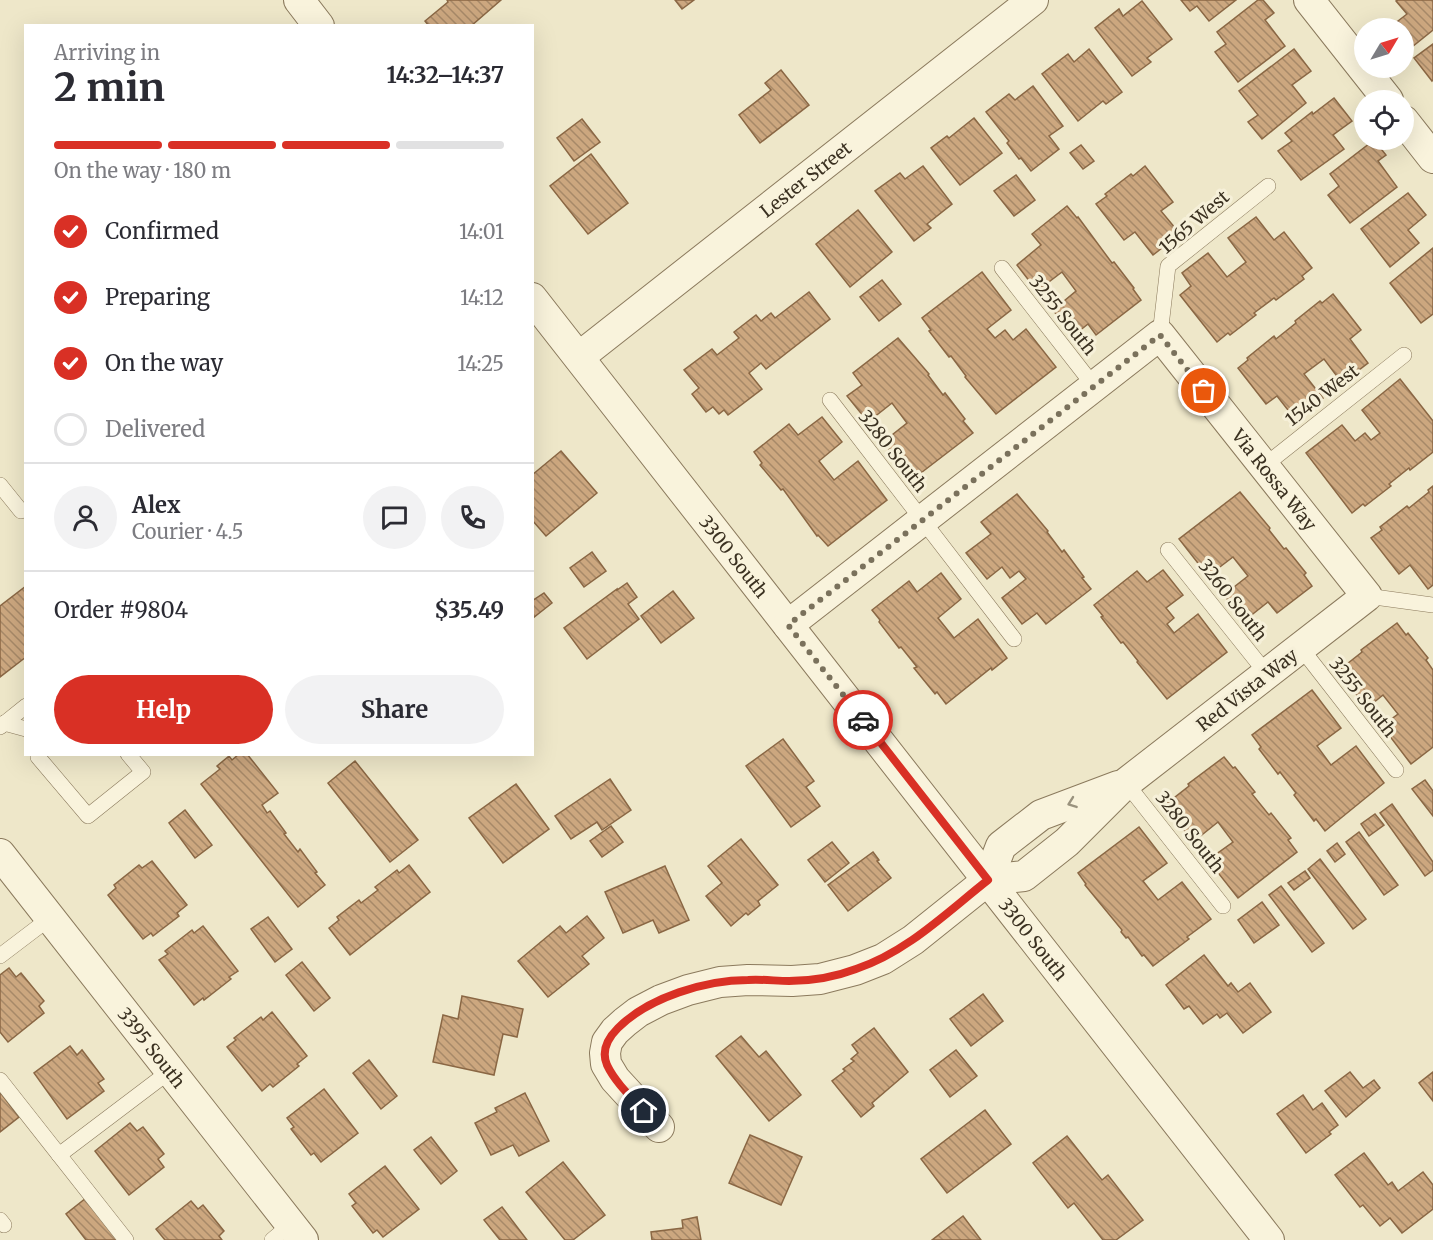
<!DOCTYPE html>
<html lang="en">
<head>
<meta charset="utf-8">
<style>
  :root { --surface:#fff; --page:#f2f2f3; --text:#2b2b33; --muted:#7c7c81; --line:#e1e1e2; --accent:#d93025 }
  body { margin:0; font-family:Merriweather,serif; background:var(--page); color:var(--text); height:100vh; display:flex; flex-direction:column; font-size:22px; white-space:nowrap }
  * { box-sizing:border-box; margin:0 }
  p { font-size:20px; color:var(--muted) }
  .icon { flex:none; width:33px; height:33px; fill:none; stroke:currentColor; stroke-width:2; stroke-linecap:round; stroke-linejoin:round }
  .map { position:relative; flex:1; overflow:hidden }
  .drawer { position:absolute; left:24px; top:24px; width:510px; height:732px; display:flex; flex-direction:column; background:var(--surface); border-radius:0px; box-shadow:0 6px 24px #0002 }
  .drawer>* { flex:none }
  .needle { width:39px; rotate:52deg }
  .tools { position:absolute; left:1354px; top:18px; display:grid; gap:12px }
  .tools a { display:grid; place-items:center; width:60px; height:60px; border-radius:50%; background:var(--surface); box-shadow:0 6px 24px #0002; font-size:30px }
  .pin { position:absolute; display:grid; place-items:center; width:51px; height:51px; color:#fff; margin:-26px; border:3px solid #fff; border-radius:50%; box-shadow:0 2px 6px #0007 }
  .courier { position:absolute; display:grid; place-items:center; width:60px; height:60px; margin:-30px; border:4px solid #d93025; border-radius:50%; background:#fff; color:#222; box-shadow:0 2px 8px #0007 }
  .summary em { font-style:normal; font-weight:700 }
  .summary div { display:flex; flex-direction:column-reverse }
  .summary { display:flex; align-items:center; justify-content:space-between; height:102px; padding:0 30px }
  h1 { font-size:39px; font-weight:700; line-height:45px }
  .bar { display:grid; grid-template-columns:repeat(4,1fr); gap:9px 6px; align-content:center; height:72px; padding:0 30px }
  .bar i { height:8px; border-radius:4px; background:var(--line) }
  .bar .current { background:var(--accent) }
  .bar p { grid-column:span 4 }
  .line { display:flex; align-items:center; gap:15px; padding:0 30px; border-top:2px solid var(--line) }
  .line div { flex:1 }
  .round { display:grid; place-items:center; flex:none; width:63px; height:63px; border-radius:32px; background:var(--page) }
  ol { padding:0 30px; list-style:none }
  li { display:flex; align-items:center; gap:18px; height:66px }
  li p { margin-inline-start:auto }
  li .icon { padding:6px; border-radius:50%; background:var(--accent); color:#fff; stroke-width:4 }
  li:last-child { color:var(--muted) }
  li i { width:33px; height:33px; border:3px solid var(--line); border-radius:50% }
  .primary-button { display:flex; gap:12px; margin-top:auto; padding:12px 30px }
  .primary-button a { flex:1; height:69px; border-radius:36px; background:var(--accent); color:#fff; font-size:24px; font-weight:700; line-height:69px; text-align:center }
  .primary-button a+a { background:var(--page); color:var(--text) }
  .map>svg:first-child { display:block }
  .building { fill:url(#building-back-hatch); stroke:#8a6744; stroke-width:1.5 }
  .lines { fill:none; stroke-linecap:round; stroke-linejoin:round }
  .service-casing { stroke:#8b7a5d; stroke-width:16 }
  .minor-casing { stroke:#8b7a5d; stroke-width:32 }
  .service { stroke:#f9f3dc; stroke-width:15 }
  .minor { stroke:#f9f3dc; stroke-width:30 }
  .oneway { stroke:#9a927e }
  .done { stroke:#7a715c; stroke-width:6; stroke-dasharray:0 10.8 }
  .route { stroke:#d93025; stroke-width:8 }
  .labels { text-anchor:middle; dominant-baseline:central; stroke-width:6; stroke-linejoin:round; paint-order:stroke }
  .street-label { font-size:18px; fill:#3b3121; stroke:#f6f0d9 }
</style>
</head>
<body>
<div class="map">
<svg width="1433" height="1240" viewBox="0 0 1433 1240">
  <defs>
    <pattern id="building-back-hatch" width="6" height="6" patternUnits="userSpaceOnUse" patternTransform="scale(1.5)"><rect width="6" height="6" fill="#cca77f"/><path d="M-1 5l2 2M0 0l6 6M5-1l2 2" fill="none" stroke="#a78968"/></pattern>
  </defs>
  <rect width="100%" height="100%" fill="#eee7c9"/>
  <g class="building">
    <polygon points="447,0 501,0 471,26 429,26 425,21 448,2"/>
    <polygon points="675,0 694,0 682,9"/>
    <polygon points="1181,0 1236,0 1209,21 1197,6 1190,11"/>
    <polygon points="1258,0 1263,0 1274,13 1265,20 1285,46 1238,82 1215,52 1226,44 1217,32"/>
    <polygon points="1398,0 1433,0 1433,30 1407,51 1404,47 1404,28 1389,28 1407,14 1396,1"/>
    <polygon points="1142,1 1172,39 1147,58 1151,62 1132,76 1095,28 1119,9 1123,16"/>
    <polygon points="1433,44 1433,80 1432,81 1414,58"/>
    <polygon points="1089,49 1122,92 1106,104 1103,101 1078,121 1042,74 1068,54 1074,62"/>
    <polygon points="1294,49 1311,71 1292,85 1306,103 1262,139 1248,122 1258,115 1239,91"/>
    <polygon points="781,70 809,105 760,143 739,115 771,90 765,83"/>
    <polygon points="1033,86 1063,126 1049,136 1059,149 1031,171 1021,158 1019,159 1007,143 1009,141 986,112 1009,94 1015,100"/>
    <polygon points="1334,98 1352,121 1333,135 1344,149 1301,180 1278,151 1292,141 1285,133 1312,112 1313,114"/>
    <polygon points="974,118 1002,153 960,185 931,148 947,136 949,138"/>
    <polygon points="582,119 600,142 574,161 557,138"/>
    <polygon points="1374,140 1386,155 1378,161 1397,187 1350,223 1328,195 1339,186 1330,174"/>
    <polygon points="1081,145 1094,161 1083,169 1070,153"/>
    <polygon points="591,154 628,203 588,234 550,186"/>
    <polygon points="923,166 952,204 927,224 931,228 914,241 875,191 900,173 905,179"/>
    <polygon points="1145,166 1173,202 1161,211 1180,234 1153,255 1135,232 1124,240 1096,204 1107,196 1105,194 1131,174 1133,176"/>
    <polygon points="1016,175 1035,200 1014,216 994,191"/>
    <polygon points="1408,193 1426,215 1408,230 1419,243 1390,267 1361,229"/>
    <polygon points="1067,206 1077,218 1078,217 1112,263 1114,262 1134,288 1133,289 1141,300 1096,335 1088,324 1073,336 1053,310 1076,291 1062,272 1037,291 1017,265 1041,245 1032,234"/>
    <polygon points="858,210 892,252 850,287 816,244"/>
    <polygon points="1256,217 1274,240 1284,232 1312,268 1302,276 1304,279 1276,300 1274,298 1254,313 1256,315 1230,335 1228,333 1217,342 1180,295 1191,286 1182,273 1208,253 1227,277 1246,262 1228,238"/>
    <polygon points="1433,248 1433,314 1421,323 1390,283"/>
    <polygon points="982,272 1011,310 987,329 995,338 1005,330 1013,340 1026,329 1056,367 996,414 965,377 966,376 951,356 949,357 929,331 931,330 922,318"/>
    <polygon points="882,280 901,304 879,321 860,297"/>
    <polygon points="809,292 830,319 766,369 761,363 749,373 762,389 728,415 724,410 719,414 713,407 706,412 692,394 699,388 684,370 712,349 717,355 739,338 734,332 756,315 761,321 771,313 775,318"/>
    <polygon points="1333,294 1361,330 1350,339 1368,363 1342,383 1324,359 1304,374 1323,398 1295,419 1277,396 1266,404 1238,368 1248,360 1247,358 1274,336 1276,339 1296,323 1295,321 1320,301 1322,303"/>
    <polygon points="898,338 929,374 928,375 943,395 945,393 965,419 963,421 973,433 913,479 883,442 907,423 892,403 868,422 847,396 862,385 853,373"/>
    <polygon points="1400,379 1433,421 1433,452 1410,470 1409,468 1389,484 1391,486 1365,506 1363,504 1352,513 1306,453 1342,425 1355,441 1365,433 1371,440 1380,433 1362,410"/>
    <polygon points="822,417 842,442 819,461 834,480 858,461 887,500 828,546 818,535 817,536 783,489 781,490 760,465 762,463 754,452 789,424 798,435"/>
    <polygon points="561,451 597,493 546,536 532,520 532,475"/>
    <polygon points="1433,486 1433,585 1428,589 1410,565 1399,574 1371,538 1382,530 1380,527 1407,506 1409,508 1429,492 1428,490"/>
    <polygon points="1240,492 1270,528 1269,530 1284,549 1286,548 1306,573 1304,575 1312,586 1277,613 1268,602 1244,621 1224,595 1248,576 1233,557 1208,576 1179,539"/>
    <polygon points="1017,494 1048,531 1047,532 1062,552 1064,550 1084,577 1082,578 1091,589 1046,624 1037,613 1022,624 1002,598 1026,579 1019,571 1010,578 1002,567 987,579 966,553 991,534 981,522"/>
    <polygon points="592,552 606,571 584,587 570,568"/>
    <polygon points="1163,570 1183,595 1166,608 1174,618 1167,624 1174,633 1198,614 1227,652 1167,699 1137,662 1138,661 1123,642 1121,643 1101,617 1103,616 1094,605 1137,571 1147,582"/>
    <polygon points="941,573 961,599 938,618 954,638 978,619 1007,658 992,670 991,668 946,704 937,692 935,694 914,668 917,667 901,647 899,648 879,622 880,620 872,610 909,581 917,592"/>
    <polygon points="627,583 637,597 628,604 639,619 587,659 564,628 617,589 617,590"/>
    <polygon points="26,586 26,657 0,677 0,606"/>
    <polygon points="673,591 694,618 661,643 641,616"/>
    <polygon points="544,593 552,603 533,618 532,601"/>
    <polygon points="1397,623 1406,635 1408,633 1428,658 1426,660 1433,670 1433,747 1411,764 1382,726 1398,714 1383,695 1367,708 1338,671 1362,652 1361,650"/>
    <polygon points="1312,690 1341,728 1317,746 1331,765 1356,746 1384,783 1325,831 1316,819 1314,821 1294,795 1296,793 1280,772 1278,774 1259,749 1261,747 1252,735"/>
    <polygon points="783,739 814,781 806,787 820,806 791,827 746,766"/>
    <polygon points="239,754 247,754 278,793 262,805 267,813 270,811 286,833 284,834 298,852 300,849 317,872 315,873 325,885 298,907 201,784 220,769 217,766 229,756 232,760"/>
    <polygon points="1224,757 1233,768 1235,767 1255,792 1252,794 1269,815 1271,813 1291,838 1288,840 1297,852 1238,898 1208,860 1233,842 1218,822 1193,842 1165,805 1189,786 1188,784"/>
    <polygon points="355,761 418,840 390,862 328,783"/>
    <polygon points="610,779 631,810 602,830 597,822 571,839 555,816"/>
    <polygon points="1425,780 1433,791 1433,816 1412,789"/>
    <polygon points="516,784 549,829 503,863 469,818"/>
    <polygon points="1392,804 1433,862 1433,870 1425,876 1380,813"/>
    <polygon points="185,810 212,845 195,858 169,823"/>
    <polygon points="1375,814 1384,825 1369,836 1361,824"/>
    <polygon points="611,826 623,842 602,857 590,841"/>
    <polygon points="1139,827 1167,863 1143,881 1158,900 1182,882 1211,919 1187,937 1189,939 1153,966 1144,955 1142,956 1128,937 1126,938 1121,932 1122,930 1085,885 1086,884 1078,873"/>
    <polygon points="1359,832 1398,885 1384,895 1346,842"/>
    <polygon points="741,839 778,885 758,901 760,905 748,915 746,913 731,926 706,896 722,883 708,866"/>
    <polygon points="832,842 849,863 825,882 808,860"/>
    <polygon points="1337,843 1345,854 1335,862 1327,851"/>
    <polygon points="873,852 879,860 877,861 891,878 848,911 828,885"/>
    <polygon points="1320,859 1366,919 1353,929 1308,869"/>
    <polygon points="152,861 187,905 177,913 179,916 153,936 151,933 143,939 108,895 116,888 114,885 139,865 142,868"/>
    <polygon points="409,865 430,892 350,955 329,928 339,920 337,917 359,900 361,903 378,890 375,887 397,870 399,873"/>
    <polygon points="665,866 689,920 659,933 653,920 623,933 605,892"/>
    <polygon points="1305,871 1310,878 1294,890 1288,883"/>
    <polygon points="1281,886 1324,943 1312,952 1269,895"/>
    <polygon points="1262,902 1279,925 1254,943 1238,920"/>
    <polygon points="587,916 604,938 582,956 589,964 548,997 518,961 560,926 566,933"/>
    <polygon points="268,917 292,949 275,962 251,929"/>
    <polygon points="203,926 238,971 229,977 231,979 204,1000 203,998 194,1005 159,960 168,954 165,951 192,930 194,933"/>
    <polygon points="1204,955 1228,986 1231,983 1238,992 1250,983 1271,1012 1243,1033 1227,1013 1220,1018 1217,1014 1203,1024 1189,1006 1184,1009 1166,985"/>
    <polygon points="302,962 330,998 314,1011 286,975"/>
    <polygon points="9,968 16,977 21,973 44,1001 39,1006 44,1013 8,1042 0,1032 0,975"/>
    <polygon points="983,994 1003,1021 971,1046 950,1019"/>
    <polygon points="462,996 523,1009 517,1037 503,1034 494,1075 433,1062 443,1015 458,1019"/>
    <polygon points="272,1012 307,1056 297,1064 299,1066 273,1087 270,1084 262,1091 227,1047 236,1040 234,1038 261,1017 263,1020"/>
    <polygon points="874,1028 908,1072 872,1103 874,1106 861,1117 832,1081 845,1071 843,1069 854,1061 851,1059 858,1053 852,1045"/>
    <polygon points="741,1036 759,1057 766,1051 801,1095 769,1121 716,1056"/>
    <polygon points="70,1046 77,1055 82,1050 104,1079 98,1083 104,1091 67,1119 34,1073"/>
    <polygon points="956,1050 977,1076 950,1097 930,1070"/>
    <polygon points="369,1060 397,1096 381,1109 353,1073"/>
    <polygon points="1350,1072 1363,1088 1374,1080 1380,1088 1346,1117 1325,1091"/>
    <polygon points="1433,1072 1433,1101 1419,1083"/>
    <polygon points="324,1089 358,1133 321,1162 314,1153 311,1155 291,1129 294,1127 287,1118"/>
    <polygon points="0,1092 19,1117 0,1132"/>
    <polygon points="525,1093 549,1141 519,1156 513,1145 491,1155 475,1123 497,1112 495,1108"/>
    <polygon points="1303,1095 1313,1110 1322,1103 1338,1125 1329,1132 1331,1134 1306,1153 1277,1114"/>
    <polygon points="985,1110 1011,1144 947,1193 921,1159"/>
    <polygon points="130,1123 137,1131 143,1127 164,1154 158,1159 164,1167 129,1195 95,1151"/>
    <polygon points="750,1135 802,1157 781,1205 729,1183"/>
    <polygon points="1067,1136 1102,1180 1108,1175 1143,1220 1116,1240 1103,1240 1074,1203 1068,1208 1033,1163"/>
    <polygon points="431,1137 457,1171 441,1184 414,1150"/>
    <polygon points="1364,1153 1388,1185 1392,1182 1398,1191 1423,1172 1433,1185 1433,1209 1402,1233 1390,1218 1380,1226 1363,1205 1360,1207 1335,1175"/>
    <polygon points="563,1162 605,1215 573,1240 565,1240 526,1192"/>
    <polygon points="385,1166 419,1209 383,1237 377,1230 373,1233 352,1206 356,1203 349,1194"/>
    <polygon points="86,1198 118,1240 86,1240 66,1214"/>
    <polygon points="191,1201 198,1209 203,1205 224,1231 219,1236 222,1240 165,1240 156,1229"/>
    <polygon points="502,1207 527,1240 500,1240 484,1220"/>
    <polygon points="963,1216 981,1240 932,1240"/>
    <polygon points="697,1217 701,1240 652,1240 651,1232 683,1228 682,1220"/>
  </g>
  <g class="lines">
    <defs>
      <g id="service">
        <polyline points="1002,268 1094,386"/>
        <polyline points="1160,335 1168,266 1268,186"/>
        <polyline points="830,400 1014,639"/>
        <polyline points="1264,466 1404,355"/>
        <polyline points="0,485 21,511"/>
        <polyline points="1168,550 1267,674"/>
        <polyline points="1367,596 1433,605"/>
        <polyline points="1301,648 1396,770"/>
        <polyline points="4,723 26,729"/>
        <polyline points="0,727 26,706"/>
        <polyline points="38,754 38,757 88,816 143,772 128,754"/>
        <polyline points="1126,783 1223,906"/>
        <polyline points="0,956 50,918"/>
        <polyline points="0,1080 126,1240"/>
        <polyline points="59,1155 170,1071"/>
        <polyline points="0,1220 4,1225"/>
        <polyline points="272,1240 291,1224"/>
      </g>
      <g id="minor">
        <polyline points="299,0 319,26"/>
        <polyline points="1309,0 1388,100"/>
        <polyline points="1404,121 1433,158"/>
        <path id="s1" d="M532,298L1269,1240"/>
        <path id="s2" d="M579,357L1033,0"/>
        <path id="s3" d="M788,625L1160,335L1367,596L1126,783L1067,842L1024,876L988,880"/>
        <path id="s4" d="M0,854L303,1240"/>
        <polyline points="659,1127 615,1079 606,1064 605,1053 607,1042 615,1031 625,1022 638,1012 661,1000 688,990 720,982 748,980 792,981 820,979 855,970 883,959 913,940 988,880 1001,846 1041,815 1118,786"/>
      </g>
    </defs>
    <use href="#service" class="service-casing"/>
    <use href="#minor" class="minor-casing"/>
    <use href="#service" class="service"/>
    <use href="#minor" class="minor"/>
  </g>
  <defs><path id="oneway-chevron" d="M-2-3.5L2.5 0L-2 3.5" fill="none" stroke-width="1.6" stroke-linecap="round" stroke-linejoin="round" transform="scale(1.5)"/></defs>
  <use class="oneway" href="#oneway-chevron" transform="translate(1072 803) rotate(160)"/>
  <g class="lines">
    <polyline class="done" points="863,720 788,625 1160,335 1204,391"/>
    <path class="route" d="M644,1111C631,1097 615,1082 607,1065C601,1051 608,1038 618,1028C649,997 706,980 748,980C762,979 776,981 789,981C812,981 835,977 856,969C907,952 946,913 988,880L863,720"/>
  </g>
  <g class="labels">
    <g class="street-label">
      <text stroke="none"><textPath href="#s2" startOffset="288">Lester Street</textPath></text>
      <text transform="translate(1194 222) rotate(-41)">1565 West</text>
      <text transform="translate(1063 315) rotate(52)">3255 South</text>
      <text transform="translate(1322 395) rotate(-38)">1540 West</text>
      <text transform="translate(893 451) rotate(52)">3280 South</text>
      <text stroke="none"><textPath href="#s3" startOffset="656">Via Rossa Way</textPath></text>
      <text stroke="none"><textPath href="#s1" startOffset="328">3300 South</textPath></text>
      <text transform="translate(1233 600) rotate(52)">3260 South</text>
      <text transform="translate(1247 690) rotate(-38)">Red Vista Way</text>
      <text transform="translate(1363 697) rotate(52)">3255 South</text>
      <text transform="translate(1190 832) rotate(52)">3280 South</text>
      <text stroke="none"><textPath href="#s1" startOffset="814">3300 South</textPath></text>
      <text stroke="none"><textPath href="#s4" startOffset="246">3395 South</textPath></text>
    </g>
  </g>
</svg>
<div class="tools">
<a><svg class="needle" viewBox="-14 -14 28 28"><path d="M0-13l5 13h-10z" fill="#e53935"/><path d="M0 13l5-13h-10z" fill="#7c7c81"/></svg></a>
<a><svg class="icon" aria-label="locate" viewBox="0 0 24 24"><circle cx="12" cy="12" r="6"/><path d="M12 2v4M12 18v4M2 12h4M18 12h4"/></svg></a>
</div>
<div class="pin" style="left:1204px;top:391px;background:#ea580c"><svg class="icon" aria-label="bag" viewBox="0 0 24 24"><path d="M5 8h14l-1 12H6zM9 8a3 3 0 0 1 6 0"/></svg></div>
<div class="pin" style="left:644px;top:1111px;background:#1f2937"><svg class="icon" aria-label="home" viewBox="0 0 24 24"><path d="M3 11l9-7 9 7M6 9v11h12V9"/></svg></div>
<div class="courier" style="left:863px;top:720px"><svg class="icon" aria-label="car" viewBox="0 0 24 24"><path d="M5 17H2v-5l4-1 3-4h7l3 4 3 1v5h-3M9 17h6M6 11h13"/><circle cx="7" cy="17" r="2"/><circle cx="17" cy="17" r="2"/></svg></div>
<section class="drawer">
<div class="summary"><div><h1>2 min</h1><p>Arriving in</p></div><em>14:32–14:37</em></div>
<div class="bar"><i class="current"></i><i class="current"></i><i class="current"></i><i></i><p>On the way · 180 m</p></div>
<ol>
<li><svg class="icon" aria-label="check" viewBox="0 0 24 24"><path d="M5 12l5 5 9-10"/></svg>Confirmed<p>14:01</p></li>
<li><svg class="icon" aria-label="check" viewBox="0 0 24 24"><path d="M5 12l5 5 9-10"/></svg>Preparing<p>14:12</p></li>
<li><svg class="icon" aria-label="check" viewBox="0 0 24 24"><path d="M5 12l5 5 9-10"/></svg>On the way<p>14:25</p></li>
<li><i></i>Delivered</li>
</ol>
<div class="line" style="height:108px"><a class="round"><svg class="icon" aria-label="person" viewBox="0 0 24 24"><circle cx="12" cy="8" r="4"/><path d="M4 21q1-7 8-7t8 7"/></svg></a><div><b>Alex</b><p>Courier · 4.5</p></div><a class="round"><svg class="icon" aria-label="chat" viewBox="0 0 24 24"><path d="M4 5h16v11H9l-5 4z"/></svg></a><a class="round"><svg class="icon" aria-label="phone" viewBox="0 0 24 24"><path d="M5 4h4l2 5-3 2q2 4 5 5l2-3 5 2v4C11 20 4 13 5 4z"/></svg></a></div>
<div class="line" style="height:78px"><div>Order #9804</div><b>$35.49</b></div>
<div class="primary-button"><a>Help</a><a>Share</a></div>
</section>
</div>
</body>
</html>
